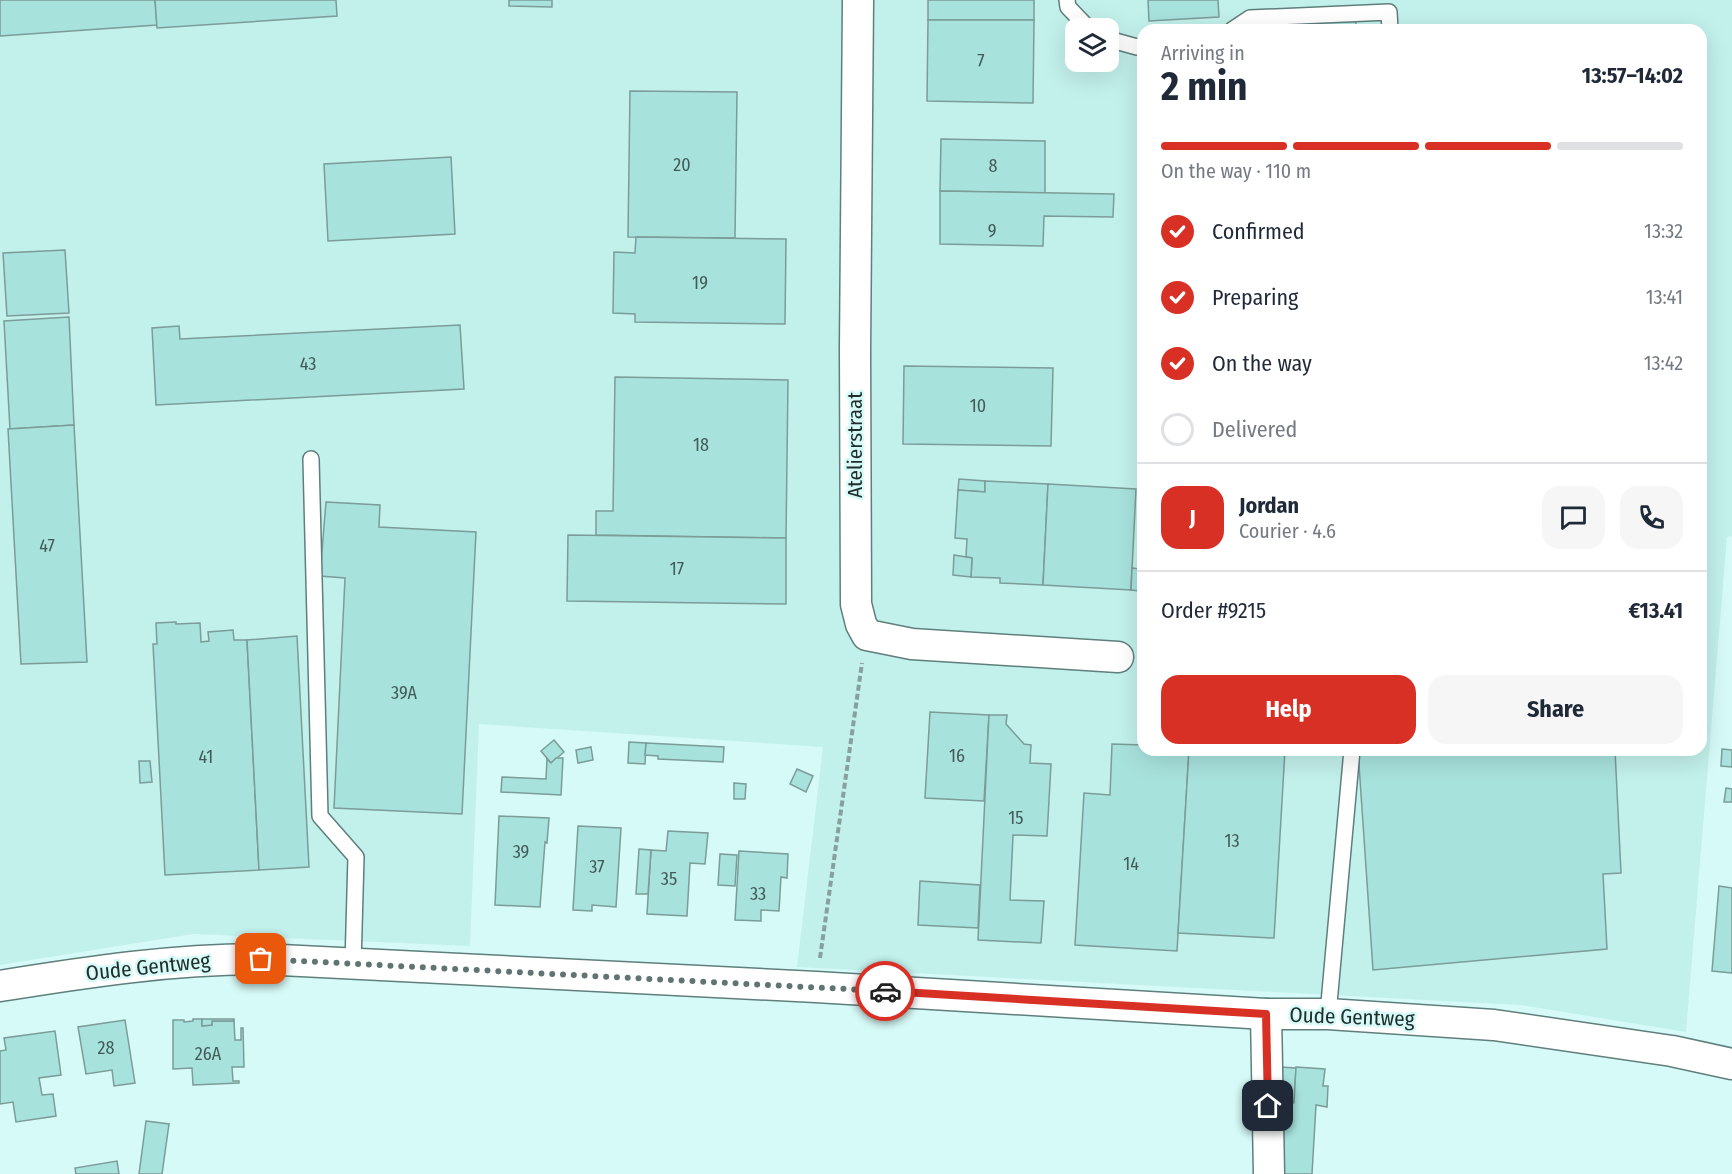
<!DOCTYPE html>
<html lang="en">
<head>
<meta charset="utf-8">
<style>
  :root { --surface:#fff; --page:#f6f6f7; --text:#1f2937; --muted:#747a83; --line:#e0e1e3; --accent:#d93025 }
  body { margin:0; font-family:"Fira Sans Condensed",sans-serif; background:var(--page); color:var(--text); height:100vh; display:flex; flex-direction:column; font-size:22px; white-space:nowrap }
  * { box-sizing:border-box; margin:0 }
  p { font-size:20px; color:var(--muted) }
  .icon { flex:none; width:33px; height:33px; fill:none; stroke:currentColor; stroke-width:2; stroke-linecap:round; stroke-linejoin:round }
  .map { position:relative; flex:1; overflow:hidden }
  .panel { position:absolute; left:1137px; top:24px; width:570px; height:732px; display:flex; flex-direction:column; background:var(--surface); border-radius:18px; box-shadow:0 6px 24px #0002 }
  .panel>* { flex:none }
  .tools { position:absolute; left:1065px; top:18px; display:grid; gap:12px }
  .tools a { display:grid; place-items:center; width:54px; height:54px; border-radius:12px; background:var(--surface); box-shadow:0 6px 24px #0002; font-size:30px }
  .pin { position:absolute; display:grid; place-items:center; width:51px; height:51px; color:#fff; margin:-26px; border-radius:12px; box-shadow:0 3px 9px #0006 }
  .courier { position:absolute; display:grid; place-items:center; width:60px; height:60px; margin:-30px; border:4px solid #d93025; border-radius:50%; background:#fff; color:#222; box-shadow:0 2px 8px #0007 }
  .headline em { font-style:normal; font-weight:700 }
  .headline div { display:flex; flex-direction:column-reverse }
  .headline { display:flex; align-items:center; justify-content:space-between; height:102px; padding:0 24px }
  h1 { font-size:39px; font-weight:700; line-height:45px }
  .bar { display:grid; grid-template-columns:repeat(4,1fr); gap:9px 6px; align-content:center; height:72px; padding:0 24px }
  .bar i { height:8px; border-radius:4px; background:var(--line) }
  .bar .selected { background:var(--accent) }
  .bar p { grid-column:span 4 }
  .line { display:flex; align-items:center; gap:15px; padding:0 24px; border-top:2px solid var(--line) }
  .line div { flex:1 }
  .round { display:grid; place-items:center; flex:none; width:63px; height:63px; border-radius:18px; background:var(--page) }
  ol { padding:0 24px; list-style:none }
  li { display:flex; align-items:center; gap:18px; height:66px }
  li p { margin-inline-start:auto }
  li .icon { padding:6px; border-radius:50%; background:var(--accent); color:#fff; stroke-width:4 }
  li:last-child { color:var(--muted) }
  li i { width:33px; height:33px; border:3px solid var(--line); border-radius:50% }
  .action { display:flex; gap:12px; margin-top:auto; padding:12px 24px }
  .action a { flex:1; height:69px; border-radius:18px; background:var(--accent); color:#fff; font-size:24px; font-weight:700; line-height:69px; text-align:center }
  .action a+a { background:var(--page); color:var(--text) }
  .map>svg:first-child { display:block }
  .built { fill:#c2f0eb; fill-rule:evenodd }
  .building { fill:#a8e2dd; stroke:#7b9c99; stroke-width:1.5 }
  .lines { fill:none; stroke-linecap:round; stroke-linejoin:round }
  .lane-casing { stroke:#5f7f7c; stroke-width:18 }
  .street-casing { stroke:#5f7f7c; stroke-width:33 }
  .path { stroke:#86a09e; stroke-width:4; stroke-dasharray:6 3; stroke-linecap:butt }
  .lane { stroke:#fff; stroke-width:15 }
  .street { stroke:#fff; stroke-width:30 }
  .done { stroke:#607573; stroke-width:6; stroke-dasharray:0 10.8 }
  .route { stroke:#d93025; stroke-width:8 }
  .labels { text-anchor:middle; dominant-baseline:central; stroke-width:5; stroke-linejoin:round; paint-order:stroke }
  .number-label { font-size:18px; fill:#425b58 }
  .street-label { font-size:21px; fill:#202e2c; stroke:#d6faf7 }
</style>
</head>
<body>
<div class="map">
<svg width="1732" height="1174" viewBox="0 0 1732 1174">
  <rect width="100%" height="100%" fill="#d6faf7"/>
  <path class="built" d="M0,0H1732V536L1727,537L1686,1032L1521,1005L797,967L823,747L479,724L470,946L193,934L0,965ZM1076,28H1108V62H1076ZM1143,30H1701V750H1143Z"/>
  <g class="building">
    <polygon points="0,0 155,0 157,25 0,36"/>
    <polygon points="155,0 336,0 337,16 157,28"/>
    <polygon points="509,0 552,0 552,7 509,6"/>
    <rect x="928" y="0" width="106" height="20"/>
    <polygon points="1148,0 1218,0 1219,17 1149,21"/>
    <polygon points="928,20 1034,20 1033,103 927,101"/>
    <polygon points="1356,20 1356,30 1253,30 1253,26"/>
    <polygon points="630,91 737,92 735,238 628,237"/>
    <polygon points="941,139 1045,141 1045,193 940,191"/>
    <polygon points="451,157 455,234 328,241 324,164"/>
    <polygon points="940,191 1114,194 1113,217 1044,216 1043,246 940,244"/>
    <polygon points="636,237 786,239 785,324 635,322 635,314 613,313 614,252 635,253"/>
    <polygon points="65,250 69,313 7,316 3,253"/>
    <polygon points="69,317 74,425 10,429 4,321"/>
    <polygon points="460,325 464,389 156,405 152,328 179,326 180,339"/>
    <polygon points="904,366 1053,368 1051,446 903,444"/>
    <polygon points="615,377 788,380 786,538 596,535 596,511 613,511"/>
    <polygon points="74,425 87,662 21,664 8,429"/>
    <polygon points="959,479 985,481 985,492 958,490"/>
    <polygon points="985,481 1048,484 1043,585 1000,583 1000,578 971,577 972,558 966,557 967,539 955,538 958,490 985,492"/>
    <polygon points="1048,484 1136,489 1131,590 1043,585"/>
    <polygon points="326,502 380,505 379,527 476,532 462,814 334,808 345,578 320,576"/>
    <polygon points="568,535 786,538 786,604 567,601"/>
    <polygon points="954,555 972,558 971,577 953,575"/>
    <polygon points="1132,568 1140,569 1140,591 1131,590"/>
    <polygon points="176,622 176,624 200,623 201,642 209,641 208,632 233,630 234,640 247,640 259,870 165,875 153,644 157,644 156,623"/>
    <polygon points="297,636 309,867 259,870 247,640"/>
    <polygon points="930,712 989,715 984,801 925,798"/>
    <polygon points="989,715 1007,715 1006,724 1024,744 1031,745 1030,763 1051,764 1047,836 1013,835 1010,900 1044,901 1041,943 978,940"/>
    <polygon points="554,740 564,752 551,763 541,751"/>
    <polygon points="629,742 646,743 645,764 628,763"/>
    <polygon points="646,743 724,747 723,762 658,759 658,756 645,755"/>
    <polygon points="1112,744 1143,745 1143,750 1189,750 1177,951 1075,945 1084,793 1110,795"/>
    <polygon points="591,747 593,760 578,763 576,750"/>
    <polygon points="1722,749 1732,750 1732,767 1721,766"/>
    <polygon points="1189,750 1285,750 1274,938 1178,933"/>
    <polygon points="1358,750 1615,750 1621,873 1603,874 1607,949 1373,970"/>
    <polygon points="556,758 563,758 561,795 501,792 502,777 546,779 547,759 551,763"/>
    <polygon points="139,761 150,761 152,782 140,783"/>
    <polygon points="797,769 813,776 806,792 790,784"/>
    <polygon points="734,783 746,784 745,799 734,799"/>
    <polygon points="1726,788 1732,789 1732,802 1724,802"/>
    <polygon points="499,816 549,818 547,843 545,842 540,907 495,905"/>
    <polygon points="578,826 621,828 616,907 592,905 592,911 573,910"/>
    <polygon points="668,831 708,833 705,864 690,863 687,916 647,914 651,850 666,851"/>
    <polygon points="639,849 651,850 648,894 636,894"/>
    <polygon points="739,851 788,854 787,878 781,877 779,911 761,910 761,921 735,920"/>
    <polygon points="720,854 737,855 735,886 718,885"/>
    <polygon points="920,881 980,885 978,928 918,925"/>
    <polygon points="1719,886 1732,888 1732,973 1712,971"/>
    <polygon points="193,1019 202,1019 202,1026 212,1025 212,1021 234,1021 235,1040 241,1040 241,1028 243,1028 244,1067 232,1067 233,1081 239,1081 239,1083 193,1085 192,1068 173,1069 173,1020 184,1020 184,1022 193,1021"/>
    <polygon points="202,1019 234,1019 234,1021 212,1021 212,1025 202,1026"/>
    <polygon points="125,1020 135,1083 114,1086 112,1070 86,1074 78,1027"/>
    <polygon points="55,1031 61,1075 39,1078 42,1095 53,1094 56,1116 16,1122 13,1102 0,1104 0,1051 6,1050 4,1038"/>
    <polygon points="1280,1067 1296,1068 1294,1103 1283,1102 1282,1088 1284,1086 1281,1085"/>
    <polygon points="1296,1067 1325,1069 1323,1086 1328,1086 1327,1107 1316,1105 1312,1174 1284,1174 1281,1085 1284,1086 1282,1088 1283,1102 1294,1103"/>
    <polygon points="146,1121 169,1124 162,1174 139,1174"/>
    <polygon points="117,1161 119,1174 76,1174 75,1168"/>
  </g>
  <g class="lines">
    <defs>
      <g id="lane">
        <polyline points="1067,0 1068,7 1088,28"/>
        <polyline points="1232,30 1250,18 1389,12 1390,30"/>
        <polyline points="1108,39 1137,47 1143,46"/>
        <polyline points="311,459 320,816 356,857 353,964"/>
        <polyline points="1328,1014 1352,750"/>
      </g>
      <g id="street">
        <polyline points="858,0 855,350 856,604 861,624 867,635 912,644 1118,657"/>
        <path d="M0,986C87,972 173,959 261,959L816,987L1266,1014H1328L1494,1025L1672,1051L1732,1064"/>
        <polyline points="1266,1014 1269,1174"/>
      </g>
    </defs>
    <use href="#lane" class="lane-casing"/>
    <use href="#street" class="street-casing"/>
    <polyline class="path" points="820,958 862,663"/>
    <use href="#lane" class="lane"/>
    <use href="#street" class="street"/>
  </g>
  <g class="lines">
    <polyline class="done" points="261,959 885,991"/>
    <polyline class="route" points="885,991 1266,1014 1268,1106"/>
  </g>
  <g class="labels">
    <g class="number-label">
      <text x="981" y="61">7</text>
      <text x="682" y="165">20</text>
      <text x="993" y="166">8</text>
      <text x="992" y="231">9</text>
      <text x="700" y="283">19</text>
      <text x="308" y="364">43</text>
      <text x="978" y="406">10</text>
      <text x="701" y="445">18</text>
      <text x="47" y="546">47</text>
      <text x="677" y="569">17</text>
      <text x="404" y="693">39A</text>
      <text x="957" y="756">16</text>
      <text x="206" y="757">41</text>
      <text x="1016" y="818">15</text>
      <text x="1232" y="841">13</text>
      <text x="521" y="852">39</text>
      <text x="1131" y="864">14</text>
      <text x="597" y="867">37</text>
      <text x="669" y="879">35</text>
      <text x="758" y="894">33</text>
      <text x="106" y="1048">28</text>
      <text x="208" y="1054">26A</text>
    </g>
    <g class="street-label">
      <text transform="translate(855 445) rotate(-90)">Atelierstraat</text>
      <text transform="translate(148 967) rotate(-6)">Oude Gentweg</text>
      <text transform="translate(1352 1017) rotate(2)">Oude Gentweg</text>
    </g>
  </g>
</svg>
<div class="tools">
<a><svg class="icon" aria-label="layers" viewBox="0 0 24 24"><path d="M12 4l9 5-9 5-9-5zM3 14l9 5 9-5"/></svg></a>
</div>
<div class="pin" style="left:261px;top:959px;background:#ea580c"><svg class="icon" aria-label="bag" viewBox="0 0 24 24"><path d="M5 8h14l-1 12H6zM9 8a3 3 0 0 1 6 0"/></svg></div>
<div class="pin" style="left:1268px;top:1106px;background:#1f2937"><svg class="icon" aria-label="home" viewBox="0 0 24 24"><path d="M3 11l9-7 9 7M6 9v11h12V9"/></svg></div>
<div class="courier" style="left:885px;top:991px"><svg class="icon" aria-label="car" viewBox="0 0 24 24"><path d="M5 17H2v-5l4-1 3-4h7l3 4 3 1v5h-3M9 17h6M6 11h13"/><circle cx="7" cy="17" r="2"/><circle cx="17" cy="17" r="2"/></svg></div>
<section class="panel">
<div class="headline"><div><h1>2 min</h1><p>Arriving in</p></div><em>13:57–14:02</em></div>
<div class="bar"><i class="selected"></i><i class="selected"></i><i class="selected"></i><i></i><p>On the way · 110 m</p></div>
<ol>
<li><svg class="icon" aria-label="check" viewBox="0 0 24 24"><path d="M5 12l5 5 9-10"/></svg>Confirmed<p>13:32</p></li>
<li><svg class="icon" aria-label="check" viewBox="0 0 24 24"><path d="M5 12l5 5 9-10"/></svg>Preparing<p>13:41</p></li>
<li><svg class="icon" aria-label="check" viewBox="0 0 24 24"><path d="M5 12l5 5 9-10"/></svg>On the way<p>13:42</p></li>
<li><i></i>Delivered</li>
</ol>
<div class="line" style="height:108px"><b class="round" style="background:var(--accent);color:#fff">J</b><div><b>Jordan</b><p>Courier · 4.6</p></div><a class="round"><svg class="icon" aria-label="chat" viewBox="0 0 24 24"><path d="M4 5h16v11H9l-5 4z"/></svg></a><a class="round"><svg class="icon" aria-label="phone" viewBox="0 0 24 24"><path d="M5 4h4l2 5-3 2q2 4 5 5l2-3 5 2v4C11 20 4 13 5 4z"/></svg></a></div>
<div class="line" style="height:78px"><div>Order #9215</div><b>€13.41</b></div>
<div class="action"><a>Help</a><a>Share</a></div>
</section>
</div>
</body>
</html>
